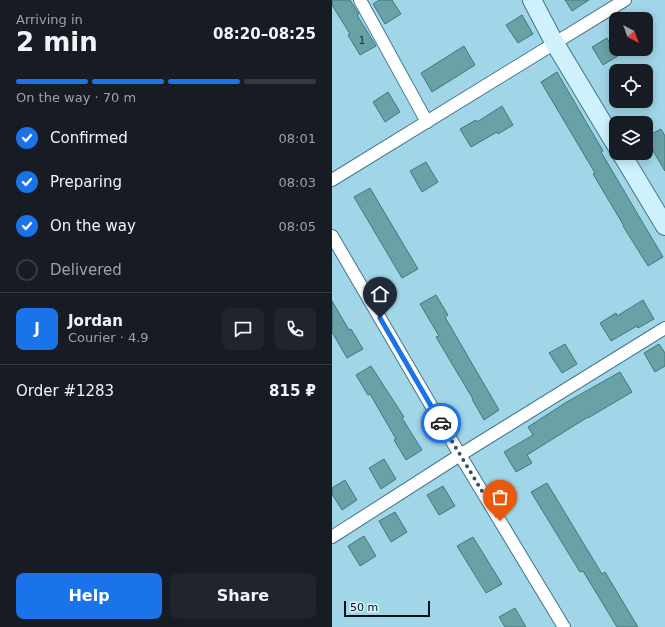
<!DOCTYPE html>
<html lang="en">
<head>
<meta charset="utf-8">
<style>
  :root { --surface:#171b24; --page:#20242c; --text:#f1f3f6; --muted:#9ea1a6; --line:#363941; --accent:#1a73e8 }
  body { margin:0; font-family:"DejaVu Sans",sans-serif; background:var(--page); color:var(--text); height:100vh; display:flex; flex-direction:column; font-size:15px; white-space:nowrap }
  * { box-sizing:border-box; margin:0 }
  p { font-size:13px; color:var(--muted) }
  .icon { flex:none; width:22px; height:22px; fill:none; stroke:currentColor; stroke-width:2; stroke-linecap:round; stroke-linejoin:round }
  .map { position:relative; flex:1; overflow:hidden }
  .details { display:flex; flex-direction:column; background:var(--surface); width:332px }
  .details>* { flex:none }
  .needle { width:26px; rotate:139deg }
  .tools { position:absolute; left:277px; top:12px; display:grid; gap:8px }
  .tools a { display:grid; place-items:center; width:44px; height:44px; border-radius:8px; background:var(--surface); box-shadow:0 2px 10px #0003; font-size:20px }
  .scale { position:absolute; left:12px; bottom:10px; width:86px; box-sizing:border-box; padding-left:4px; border:2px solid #000f15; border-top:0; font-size:11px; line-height:14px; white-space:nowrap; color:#000f15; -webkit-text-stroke:3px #d8f2fc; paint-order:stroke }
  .pin { position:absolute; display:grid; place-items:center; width:34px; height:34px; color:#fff; margin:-41px -17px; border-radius:50% 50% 50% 0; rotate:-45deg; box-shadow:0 0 4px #0007 }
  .pin .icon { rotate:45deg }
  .courier { position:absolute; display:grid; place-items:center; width:40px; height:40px; margin:-20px; border:3px solid #1a73e8; border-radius:50%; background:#fff; color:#222; box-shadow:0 1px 5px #0007 }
  .overview em { font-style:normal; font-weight:700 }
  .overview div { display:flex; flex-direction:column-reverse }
  .overview { display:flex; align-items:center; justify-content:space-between; height:68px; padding:0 16px }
  h1 { font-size:26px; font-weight:700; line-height:30px }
  .bar { display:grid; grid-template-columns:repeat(4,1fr); gap:6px 4px; align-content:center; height:48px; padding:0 16px }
  .bar i { height:5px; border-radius:3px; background:var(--line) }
  .bar .active { background:var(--accent) }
  .bar p { grid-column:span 4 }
  .line { display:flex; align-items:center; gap:10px; padding:0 16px; border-top:1px solid var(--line) }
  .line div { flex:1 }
  .round { display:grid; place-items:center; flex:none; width:42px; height:42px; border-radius:8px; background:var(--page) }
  ol { padding:0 16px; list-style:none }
  li { display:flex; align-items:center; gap:12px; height:44px }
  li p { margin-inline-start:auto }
  li .icon { padding:4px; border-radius:50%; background:var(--accent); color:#fff; stroke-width:4 }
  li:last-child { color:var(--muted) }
  li i { width:22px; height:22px; border:2px solid var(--line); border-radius:50% }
  .action { display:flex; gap:8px; margin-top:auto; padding:8px 16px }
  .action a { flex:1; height:46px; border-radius:8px; background:var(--accent); color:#fff; font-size:16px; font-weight:700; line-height:46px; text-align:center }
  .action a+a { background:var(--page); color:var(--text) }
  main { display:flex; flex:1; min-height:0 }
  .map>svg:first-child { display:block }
  .building { fill:#68a2a6; stroke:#3f797d }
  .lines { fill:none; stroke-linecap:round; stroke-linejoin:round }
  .street-casing { stroke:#427586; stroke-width:14 }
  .secondary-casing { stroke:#427586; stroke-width:20 }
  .street { stroke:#fff; stroke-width:12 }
  .secondary { stroke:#cef1fc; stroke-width:18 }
  .done { stroke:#38555f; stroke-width:4; stroke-dasharray:0 7.2 }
  .route { stroke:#1a73e8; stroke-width:5 }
  .labels { text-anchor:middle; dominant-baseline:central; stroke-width:3; stroke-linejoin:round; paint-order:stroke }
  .number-label { font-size:11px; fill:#1a3439 }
</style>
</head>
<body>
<main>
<section class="details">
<div class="overview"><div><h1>2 min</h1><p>Arriving in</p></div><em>08:20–08:25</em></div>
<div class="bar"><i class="active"></i><i class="active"></i><i class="active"></i><i></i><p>On the way · 70 m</p></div>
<ol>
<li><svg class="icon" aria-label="check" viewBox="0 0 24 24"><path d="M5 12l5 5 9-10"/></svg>Confirmed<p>08:01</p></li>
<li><svg class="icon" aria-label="check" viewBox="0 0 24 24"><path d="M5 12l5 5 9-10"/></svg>Preparing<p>08:03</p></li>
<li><svg class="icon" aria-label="check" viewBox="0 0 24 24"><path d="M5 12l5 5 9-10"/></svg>On the way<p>08:05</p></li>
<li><i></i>Delivered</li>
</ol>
<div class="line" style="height:72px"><b class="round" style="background:var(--accent);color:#fff">J</b><div><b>Jordan</b><p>Courier · 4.9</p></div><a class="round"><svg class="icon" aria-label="chat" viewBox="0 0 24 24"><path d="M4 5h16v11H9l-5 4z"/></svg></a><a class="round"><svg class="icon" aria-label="phone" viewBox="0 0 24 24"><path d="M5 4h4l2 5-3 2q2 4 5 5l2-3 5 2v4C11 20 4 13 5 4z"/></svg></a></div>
<div class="line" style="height:52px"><div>Order #1283</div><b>815 ₽</b></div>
<div class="action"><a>Help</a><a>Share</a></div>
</section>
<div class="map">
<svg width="333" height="627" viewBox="0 0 333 627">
  <rect width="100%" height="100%" fill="#a1d6e9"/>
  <g class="building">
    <polygon points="0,0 18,0 27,14 25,15 44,46 28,55 16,35 18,34 0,5"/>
    <polygon points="47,0 60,0 69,14 53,24 41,4"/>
    <polygon points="233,0 257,0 240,11"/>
    <polygon points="190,15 201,34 186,43 174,25"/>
    <polygon points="275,38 286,56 271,65 260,47"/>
    <polygon points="132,46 143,65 100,92 89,73"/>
    <polygon points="225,72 271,151 269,152 331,257 316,266 291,226 292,226 261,174 263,173 209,82"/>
    <polygon points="56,92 68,112 53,122 41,102"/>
    <polygon points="170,106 181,125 166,134 165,132 139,147 128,129 144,120 145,122"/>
    <polygon points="329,129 333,136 333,171 314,139 314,137"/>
    <polygon points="94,162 106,182 90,192 78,171"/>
    <polygon points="38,188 86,269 70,278 22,197"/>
    <polygon points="104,295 116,315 113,317 167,410 152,420 140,399 141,399 104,337 107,336 88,304"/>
    <polygon points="311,300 322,319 306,328 305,326 279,341 268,323 284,313 285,316"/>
    <polygon points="0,301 17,330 19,329 31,349 15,358 0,332"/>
    <polygon points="233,344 245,364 230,373 217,353"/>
    <polygon points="327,344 333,353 333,366 323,372 312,353"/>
    <polygon points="39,366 72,417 70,418 90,450 74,460 62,440 64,439 38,394 36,395 24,375"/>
    <polygon points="288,372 300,392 256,418 256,417 195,455 200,463 184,472 172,452 201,435 196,427 233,403"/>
    <polygon points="52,459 64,479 49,489 37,468"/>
    <polygon points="13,480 25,500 10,510 0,494 0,488"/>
    <polygon points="215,483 270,574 273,572 306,627 285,627 251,571 248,572 199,492"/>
    <polygon points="111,486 123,506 107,515 95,495"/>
    <polygon points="63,512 75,532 59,542 47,521"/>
    <polygon points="32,536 44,556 28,566 16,546"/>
    <polygon points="141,537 170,584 154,593 125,546"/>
    <polygon points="183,608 194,627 173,627 167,617"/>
  </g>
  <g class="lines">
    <defs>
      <g id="street">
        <polyline points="28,0 95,122"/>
        <polyline points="0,180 293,0"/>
        <polyline points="0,236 128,455 232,627"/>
        <polyline points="0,537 128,455 333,328"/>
      </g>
      <g id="secondary">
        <polyline points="200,0 222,42 284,145"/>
        <polyline points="289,153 333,226"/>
      </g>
    </defs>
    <use href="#street" class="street-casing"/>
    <use href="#secondary" class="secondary-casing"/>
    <use href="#street" class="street"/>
    <use href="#secondary" class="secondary"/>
  </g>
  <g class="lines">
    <polyline class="done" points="109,423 168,521"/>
    <polyline class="route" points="48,318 109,423"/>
  </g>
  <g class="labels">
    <g class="number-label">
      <text x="30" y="40">1</text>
    </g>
  </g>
</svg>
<div class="tools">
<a><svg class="needle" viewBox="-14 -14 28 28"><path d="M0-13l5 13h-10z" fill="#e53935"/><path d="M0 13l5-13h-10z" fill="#9ea1a6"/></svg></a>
<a><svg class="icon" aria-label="locate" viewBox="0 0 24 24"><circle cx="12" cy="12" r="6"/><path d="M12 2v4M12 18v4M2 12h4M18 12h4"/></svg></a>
<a><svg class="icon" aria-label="layers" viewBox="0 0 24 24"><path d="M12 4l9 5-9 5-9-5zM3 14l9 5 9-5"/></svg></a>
</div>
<div class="scale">50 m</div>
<div class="pin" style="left:168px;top:521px;background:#ea580c"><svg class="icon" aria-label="bag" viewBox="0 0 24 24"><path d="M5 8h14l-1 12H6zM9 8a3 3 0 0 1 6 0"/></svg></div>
<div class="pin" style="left:48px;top:318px;background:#1f2937"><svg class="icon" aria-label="home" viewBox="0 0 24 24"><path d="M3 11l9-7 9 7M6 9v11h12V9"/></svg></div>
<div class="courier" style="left:109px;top:423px"><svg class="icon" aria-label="car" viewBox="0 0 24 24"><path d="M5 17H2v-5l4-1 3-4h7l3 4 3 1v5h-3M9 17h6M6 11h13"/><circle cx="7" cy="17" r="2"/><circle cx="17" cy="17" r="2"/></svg></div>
</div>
</main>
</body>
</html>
